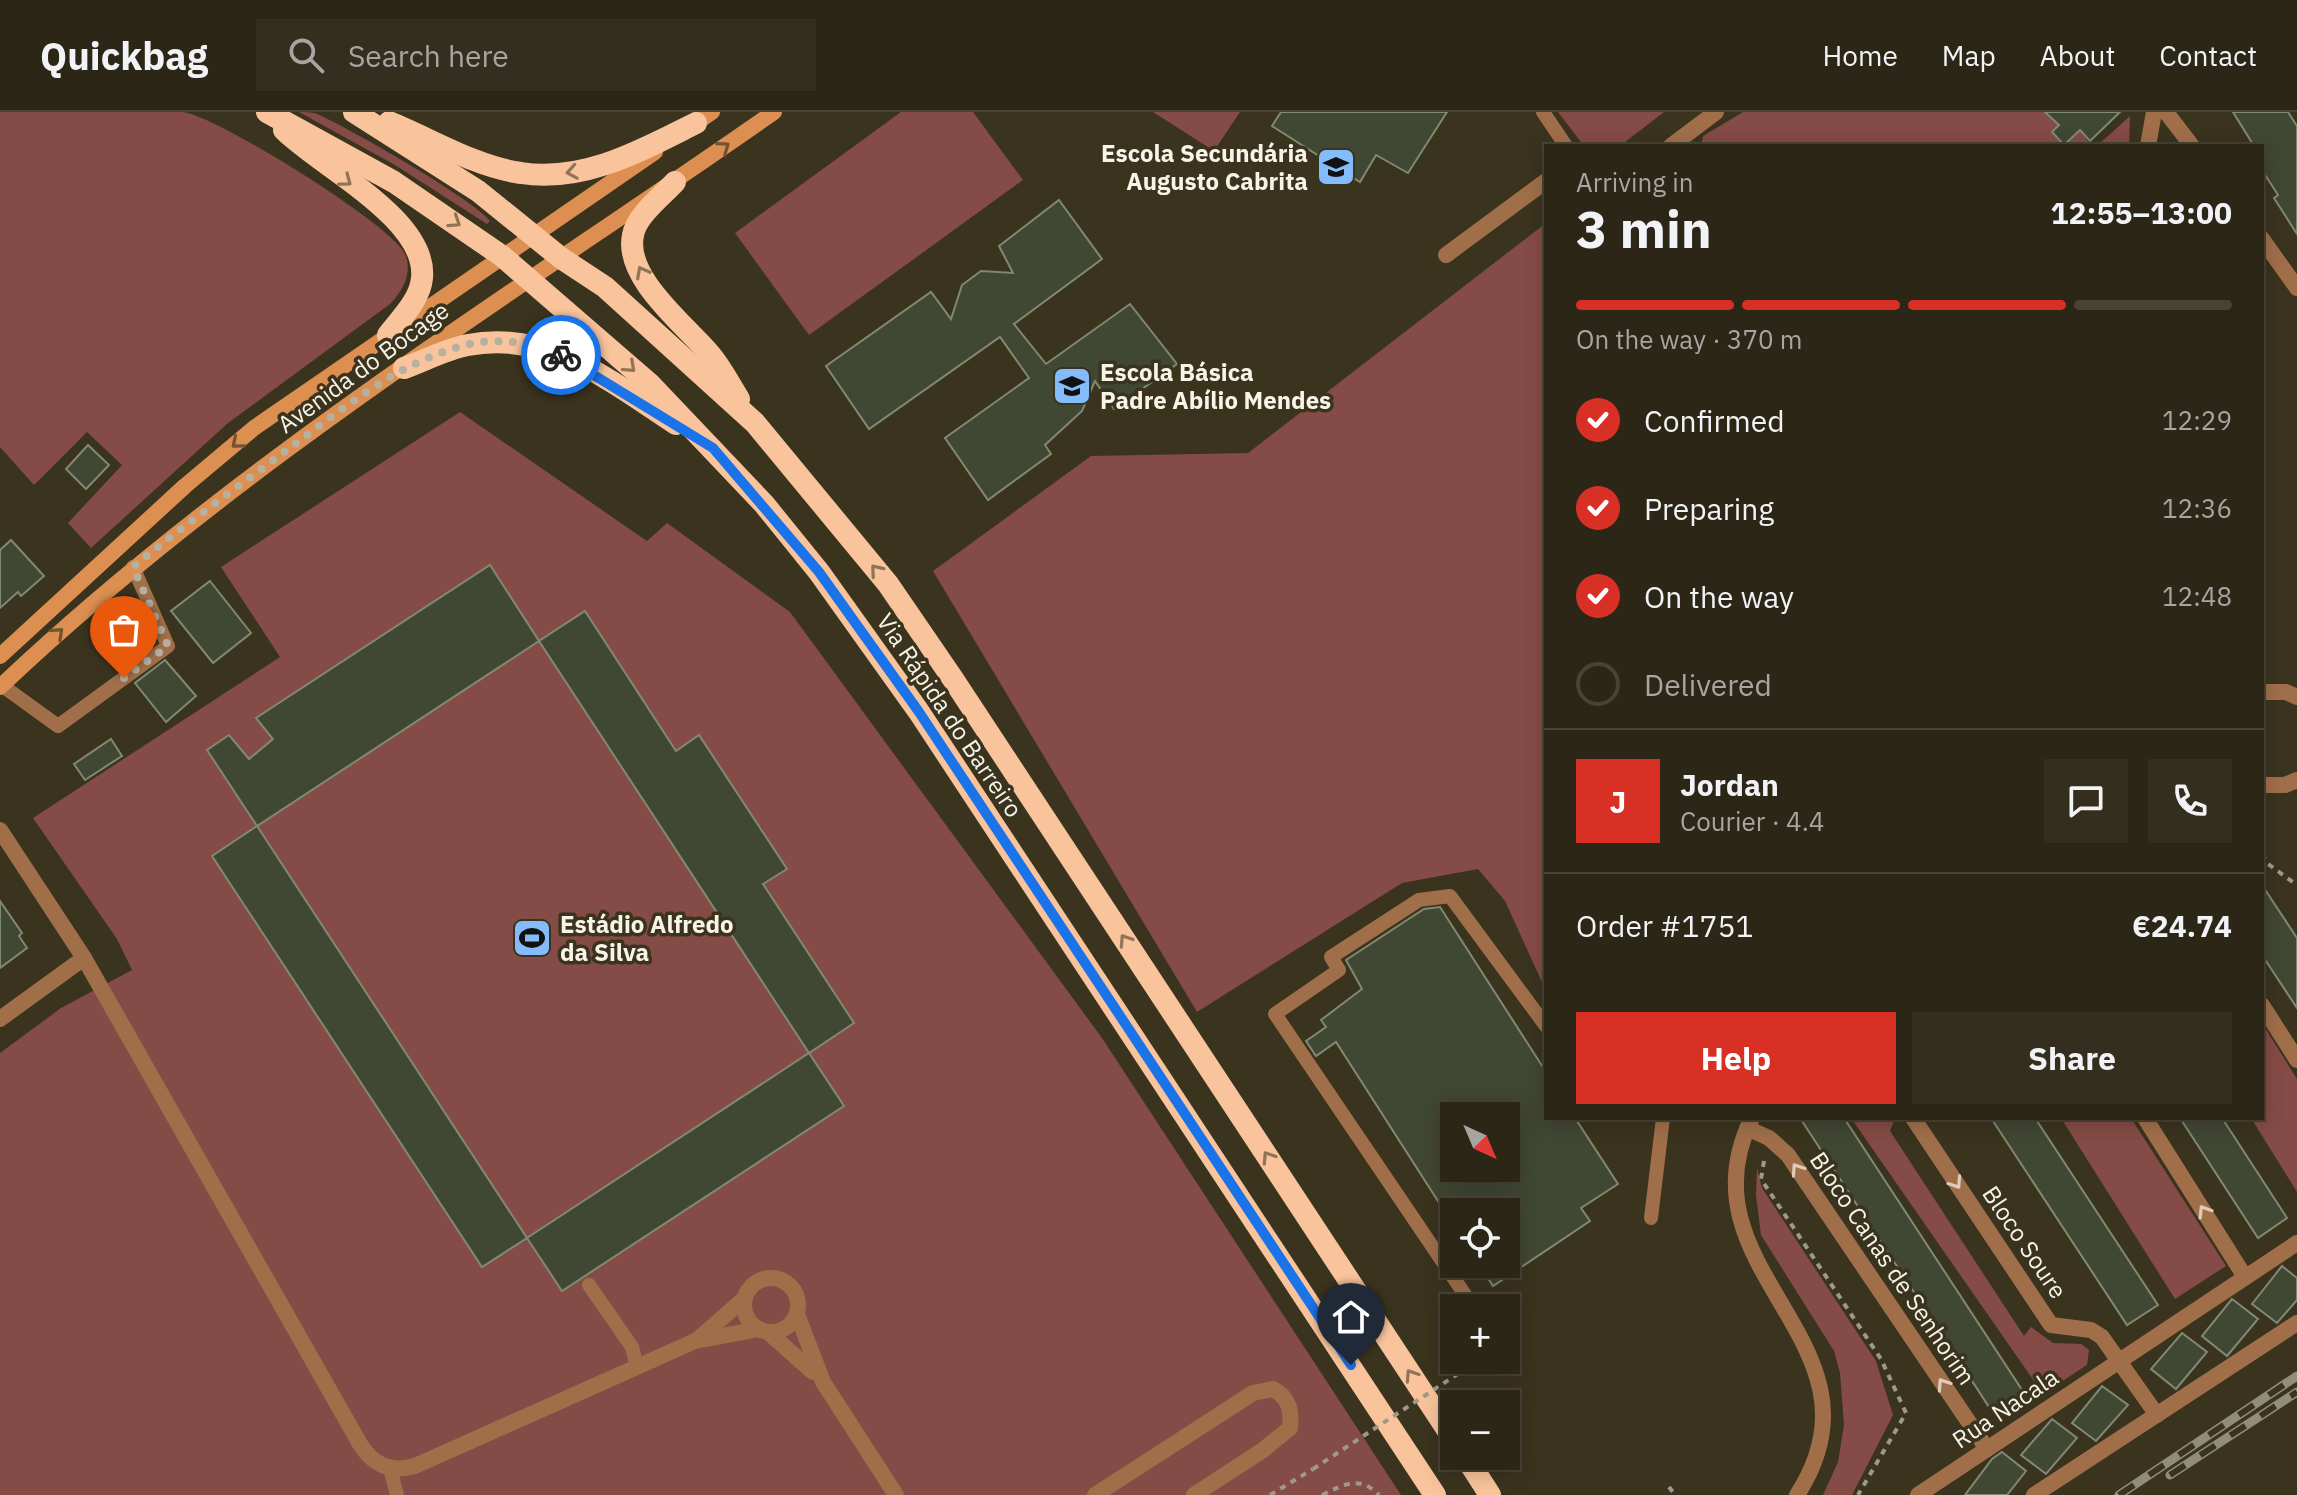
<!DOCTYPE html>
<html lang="en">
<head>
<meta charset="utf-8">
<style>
  :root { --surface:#2c2616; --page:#342e1f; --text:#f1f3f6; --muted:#a6a5a1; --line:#484335; --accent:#d93025 }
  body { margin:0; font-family:"IBM Plex Sans",sans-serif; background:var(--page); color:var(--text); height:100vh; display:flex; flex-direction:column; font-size:30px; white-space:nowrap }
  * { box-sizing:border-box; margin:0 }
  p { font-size:26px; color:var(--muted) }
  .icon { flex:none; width:44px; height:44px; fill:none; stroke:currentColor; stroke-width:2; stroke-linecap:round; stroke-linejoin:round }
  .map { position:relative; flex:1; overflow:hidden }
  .sheet { position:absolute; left:1544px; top:32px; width:720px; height:976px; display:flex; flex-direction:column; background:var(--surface); border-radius:0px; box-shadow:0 4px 20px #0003,0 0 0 2px var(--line) }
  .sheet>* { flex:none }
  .needle { width:52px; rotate:136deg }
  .fabs { position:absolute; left:1440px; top:990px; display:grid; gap:16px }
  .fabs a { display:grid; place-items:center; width:80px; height:80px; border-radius:0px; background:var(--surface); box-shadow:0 4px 20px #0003,0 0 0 2px var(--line); font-size:40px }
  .pin { position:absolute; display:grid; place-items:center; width:68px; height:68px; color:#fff; margin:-82px -34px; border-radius:50% 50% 50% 0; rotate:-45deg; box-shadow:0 0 8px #0007 }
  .pin .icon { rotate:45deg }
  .courier { position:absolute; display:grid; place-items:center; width:80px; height:80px; margin:-40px; border:6px solid #1a73e8; border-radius:50%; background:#fff; color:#222; box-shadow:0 2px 10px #0007 }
  .overview em { font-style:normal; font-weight:800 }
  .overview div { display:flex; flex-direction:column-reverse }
  .overview { display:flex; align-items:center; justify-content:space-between; height:136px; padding:0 32px }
  h1 { font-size:52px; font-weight:800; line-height:60px }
  .bar { display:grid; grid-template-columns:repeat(4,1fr); gap:12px 8px; align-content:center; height:96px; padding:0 32px }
  .bar i { height:10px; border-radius:6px; background:var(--line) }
  .bar .on { background:var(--accent) }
  .bar p { grid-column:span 4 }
  .line { display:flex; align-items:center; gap:20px; padding:0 32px; border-top:2px solid var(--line) }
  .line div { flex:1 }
  .round { display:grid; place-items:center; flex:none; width:84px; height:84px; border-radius:0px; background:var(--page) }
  ol { padding:0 32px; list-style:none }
  li { display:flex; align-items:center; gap:24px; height:88px }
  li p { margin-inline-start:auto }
  li .icon { padding:8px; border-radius:50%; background:var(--accent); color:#fff; stroke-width:4 }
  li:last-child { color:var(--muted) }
  li i { width:44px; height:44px; border:4px solid var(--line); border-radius:50% }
  .primary-button { display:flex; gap:16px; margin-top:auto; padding:16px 32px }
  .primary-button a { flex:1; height:92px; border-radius:0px; background:var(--accent); color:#fff; font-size:32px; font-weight:800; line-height:92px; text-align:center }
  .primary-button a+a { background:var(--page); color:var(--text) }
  header { display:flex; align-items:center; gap:48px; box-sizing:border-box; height:112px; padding:0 40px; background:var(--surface); border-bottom:2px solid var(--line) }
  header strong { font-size:38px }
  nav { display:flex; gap:44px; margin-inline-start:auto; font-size:28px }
  .search { width:560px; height:72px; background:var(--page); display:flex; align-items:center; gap:20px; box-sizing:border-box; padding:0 28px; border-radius:0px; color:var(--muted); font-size:30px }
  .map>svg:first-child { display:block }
  .green { fill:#854b46 }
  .building { fill:#404732; stroke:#828972; stroke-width:2; fill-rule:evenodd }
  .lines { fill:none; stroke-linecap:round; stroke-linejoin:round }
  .path { stroke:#9f9989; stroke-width:4; stroke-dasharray:6 6; stroke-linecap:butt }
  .service { stroke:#a06f4a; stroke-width:14 }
  .minor { stroke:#a06f4a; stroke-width:16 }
  .tertiary { stroke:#a06f4a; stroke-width:16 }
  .secondary { stroke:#dd8f51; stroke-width:16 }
  .trunk { stroke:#f9c49c; stroke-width:22 }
  .rail-casing { stroke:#928c7b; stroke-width:9 }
  .rail { stroke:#3a331e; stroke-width:6; stroke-dasharray:18; stroke-linecap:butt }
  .path-bridge { stroke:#9f9989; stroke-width:4; stroke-dasharray:6 6; stroke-linecap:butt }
  .oneway { stroke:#735330 }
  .oneway2 { stroke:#907457 }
  .oneway3 { stroke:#deccb9 }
  .done { stroke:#b6b0a1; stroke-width:8; stroke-dasharray:0 14.4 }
  .route { stroke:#1a73e8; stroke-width:10 }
  .labels { text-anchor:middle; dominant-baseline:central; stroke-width:7; stroke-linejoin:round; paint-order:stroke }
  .poi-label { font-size:24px; font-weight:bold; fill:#f9f4e8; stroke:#3a331e; text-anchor:start }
  .street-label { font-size:24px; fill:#f9f4e8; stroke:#3a331e }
</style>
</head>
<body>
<header>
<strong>Quickbag</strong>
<div class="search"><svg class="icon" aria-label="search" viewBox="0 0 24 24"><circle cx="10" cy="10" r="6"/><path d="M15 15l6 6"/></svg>Search here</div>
<nav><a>Home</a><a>Map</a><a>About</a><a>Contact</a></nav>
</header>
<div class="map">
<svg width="2297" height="1383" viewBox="0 0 2297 1383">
  <rect width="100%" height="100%" fill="#3a331e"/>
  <g class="green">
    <path d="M0,0C57,0 128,0 183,0C217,4 392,113 405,142C413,160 403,179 390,192L228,311L91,436L68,411L122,353L87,320L34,373L0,335Z"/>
    <path d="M299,0C305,0 311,0 317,2C346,14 476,89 490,109L487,112L395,53Z"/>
    <polygon points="901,0 973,0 1023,68 809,223 735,121"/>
    <polygon points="1153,0 1240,0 1214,39"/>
    <polygon points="1558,0 1664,0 1620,34 1584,34"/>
    <polygon points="1743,0 2045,0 2059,13 2052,20 2064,33 2080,18 2091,34 1701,34 1703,24"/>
    <polygon points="2130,4 2129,34 2097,34"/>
    <polygon points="1546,111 1546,879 1505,789 1478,757 1402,771 1197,900 933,459 1091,344 1248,341"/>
    <polygon points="460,300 647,429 667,411 790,500 1102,926 1401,1383 0,1383 0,941 61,896 132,858 117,827 33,706 280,545 221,455"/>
    <polygon points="2262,911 2297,967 2297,1080 2251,1006 2262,1006"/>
    <polygon points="1851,1006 1895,1006 1890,1019 2024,1224 2031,1215 2053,1231 2081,1232 2089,1238 2087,1253 2043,1282"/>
    <polygon points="2061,1006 2131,1006 2226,1154 2175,1187"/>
    <polygon points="1757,1056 1762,1076 1876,1249 1893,1303 1852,1383 1823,1383 1838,1350 1844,1313 1840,1261 1834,1239 1761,1123 1756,1083"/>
  </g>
  <g class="building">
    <polygon points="1281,0 1447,0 1408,61 1376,43 1360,70 1272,14"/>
    <polygon points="2045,0 2120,0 2090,29 2080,18 2064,33 2052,20 2059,13"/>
    <polygon points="2233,0 2288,0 2297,14 2297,122 2274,86 2278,83 2262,58 2262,34 2254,34"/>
    <polygon points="1059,88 1102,147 1014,212 1046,252 1130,192 1177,252 1114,297 1095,269 1082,299 1045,333 1051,342 988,388 945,326 1029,266 1000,225 869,317 826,254 931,180 951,207 962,173 981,159 1013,161 999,134"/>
    <polygon points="88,333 109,353 86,377 66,357"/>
    <polygon points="11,428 44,464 21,484 18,480 0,496 0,438"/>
    <polygon points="490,453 539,529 257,714 207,638 229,623 249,647 273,627 256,606"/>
    <polygon points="210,469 251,521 213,551 171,499"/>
    <polygon points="123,498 152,533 122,555 97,524"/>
    <polygon points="585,499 676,639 699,623 787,757 763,772 854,911 809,941 539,529"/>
    <polygon points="165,548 196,584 166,610 135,571"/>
    <polygon points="111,627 122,644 85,668 74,652"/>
    <polygon points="257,714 527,1126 482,1155 212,744"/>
    <polygon points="2262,773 2297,826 2297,896 2262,843"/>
    <polygon points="0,789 22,821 19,824 27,836 0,856"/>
    <path d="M1440,795L1546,960V1006H1575L1618,1072L1581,1096L1590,1109L1493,1174L1479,1152H1506V1100H1445L1336,930L1316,944L1306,929L1326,915L1321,908L1362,877L1346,848L1424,797ZM1454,1004H1506V1056H1454Z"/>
    <polygon points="809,941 844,994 562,1179 527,1126"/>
    <polygon points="1800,1006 1844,1006 2024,1281 1993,1301"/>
    <polygon points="1991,1006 2035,1006 2158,1193 2127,1213"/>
    <polygon points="2180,1006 2222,1006 2287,1106 2258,1126"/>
    <polygon points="2282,1154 2297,1166 2297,1188 2277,1211 2252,1192"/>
    <polygon points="2232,1187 2258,1207 2227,1244 2202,1224"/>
    <polygon points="2182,1221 2207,1240 2176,1277 2151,1257"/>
    <polygon points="2102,1274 2128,1293 2096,1329 2072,1311"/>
    <polygon points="2052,1307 2077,1326 2046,1362 2021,1343"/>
    <polygon points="2002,1340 2026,1359 2007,1383 1965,1383 1992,1347"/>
  </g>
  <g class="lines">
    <g class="path">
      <polyline points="2262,742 2268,752 2297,773"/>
      <polyline points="1764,1049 1761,1067 1881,1247 1906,1301 1858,1383"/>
      <polyline points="1506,1230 1514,1225"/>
      <polyline points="1669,1375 1675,1383"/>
      <polyline points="1270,1383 1313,1357"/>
      <path d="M1322,1383C1345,1372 1359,1363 1379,1383"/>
    </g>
    <g class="service">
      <polyline points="1543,0 1566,34"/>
      <polyline points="0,572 58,614 168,534 133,455"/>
      <polyline points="1651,1106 1663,1006"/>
      <polyline points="589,1173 632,1235 637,1255"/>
      <polyline points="1474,1196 1275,902 1339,858 1331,845 1419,788 1450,784 1546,914"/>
      <polyline points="390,1356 397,1383"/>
    </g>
    <g class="minor">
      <polyline points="2166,0 2192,34"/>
      <polyline points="1671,34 1716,0"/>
      <polyline points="2262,127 2297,176"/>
      <polyline points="1446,143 1546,69"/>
      <path d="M0,718L84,846L360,1332C373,1353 390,1361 415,1354L695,1229L759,1217"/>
      <polyline points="2262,893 2297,948"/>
      <polyline points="0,907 84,846"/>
      <polyline points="1913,1006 2051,1213 2091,1218 2102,1225 2157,1303"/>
      <polyline points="2145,1006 2245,1165"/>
      <polyline points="1747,1016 1769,1026 1788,1043 1987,1337"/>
      <circle cx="771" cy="1193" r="27"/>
      <polyline points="797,1202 823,1270 896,1383"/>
      <polyline points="768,1220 813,1260"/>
      <polyline points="697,1228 745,1186"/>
      <path d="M1095,1383L1253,1281L1273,1277C1289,1286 1292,1298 1290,1316L1263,1338L1194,1383"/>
      <polyline points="1918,1383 2297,1131"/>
      <polyline points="2034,1383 2297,1211"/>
    </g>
    <g class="tertiary">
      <polyline points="2148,34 2154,0"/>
      <polyline points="2262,580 2286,580 2297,585"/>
      <polyline points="2262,673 2285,673 2297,668"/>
      <path d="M1752,1006C1676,1159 1896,1231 1797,1383"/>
    </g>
    <g class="secondary">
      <polyline points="687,17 712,0"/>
      <polyline points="0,544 185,374 254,316 655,40"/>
      <path d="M0,575C234,353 511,184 774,0"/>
    </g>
    <g class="trunk">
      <polyline points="267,0 394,70 502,144 650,272 764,392 819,460 919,600 1435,1383"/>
      <polyline points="354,0 478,79 561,146 605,175 755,311 888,472 953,567 1454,1328"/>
      <path d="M389,10C431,27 476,55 521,61C584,71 642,38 696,11"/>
      <path d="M284,18C321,55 428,107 422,166C420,188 401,206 388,223"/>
      <path d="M675,70C662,84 636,104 633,123C624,165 683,211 708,240C720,253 729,271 739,287"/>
      <path d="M404,256C424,249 446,237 468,233C548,217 613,271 676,312"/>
      <polyline points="1465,1344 1490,1383"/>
    </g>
    <defs>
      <g id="rail">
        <polyline points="2170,1363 2297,1280"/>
        <polyline points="2119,1383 2297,1264"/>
      </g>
    </defs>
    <use href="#rail" class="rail-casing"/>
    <use href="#rail" class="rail"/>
    <polyline class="path-bridge" points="1313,1357 1479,1248"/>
  </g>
  <defs><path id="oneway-chevron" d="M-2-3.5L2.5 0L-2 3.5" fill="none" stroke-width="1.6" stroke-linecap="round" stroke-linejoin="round" transform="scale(2)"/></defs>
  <g class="oneway">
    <use href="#oneway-chevron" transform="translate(724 35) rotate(-35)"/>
    <use href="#oneway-chevron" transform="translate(237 331) rotate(140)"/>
    <use href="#oneway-chevron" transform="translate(58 521) rotate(-43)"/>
  </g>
  <g class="oneway2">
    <use href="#oneway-chevron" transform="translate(572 60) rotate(170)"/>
    <use href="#oneway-chevron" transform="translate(346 69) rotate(37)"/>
    <use href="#oneway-chevron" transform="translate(455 110) rotate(33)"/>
    <use href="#oneway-chevron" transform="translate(642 160) rotate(-118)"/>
    <use href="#oneway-chevron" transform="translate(630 255) rotate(42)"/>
    <use href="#oneway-chevron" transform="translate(876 458) rotate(-130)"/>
    <use href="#oneway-chevron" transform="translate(1125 828) rotate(-123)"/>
    <use href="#oneway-chevron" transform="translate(1268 1045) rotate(-123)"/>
    <use href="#oneway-chevron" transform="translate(1411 1263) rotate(-123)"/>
  </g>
  <g class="oneway3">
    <use href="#oneway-chevron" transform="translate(1797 1057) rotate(-124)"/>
    <use href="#oneway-chevron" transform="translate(1956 1071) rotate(56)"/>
    <use href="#oneway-chevron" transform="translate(2204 1099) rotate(-122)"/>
    <use href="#oneway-chevron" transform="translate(1943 1272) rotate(-124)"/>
  </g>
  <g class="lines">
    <path class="done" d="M124,566L168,534L133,455C182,415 233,378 283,341C339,300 397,250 466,233C497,225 531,230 561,243"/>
    <polyline class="route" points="561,243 713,336 819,460 919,600 1351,1253"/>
  </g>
  <defs>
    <symbol id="school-square" viewBox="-11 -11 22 22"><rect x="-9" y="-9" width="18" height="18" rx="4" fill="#84bcfb" stroke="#3a331e"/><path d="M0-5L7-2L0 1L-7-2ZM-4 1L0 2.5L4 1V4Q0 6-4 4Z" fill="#111"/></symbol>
    <symbol id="stadium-square" viewBox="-11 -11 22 22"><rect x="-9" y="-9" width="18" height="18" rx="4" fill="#84bcfb" stroke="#3a331e"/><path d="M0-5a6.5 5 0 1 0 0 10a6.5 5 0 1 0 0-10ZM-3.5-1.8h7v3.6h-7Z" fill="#111"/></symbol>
  </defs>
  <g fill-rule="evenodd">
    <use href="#school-square" x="1314" y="33" width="44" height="44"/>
    <use href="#school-square" x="1050" y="252" width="44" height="44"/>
    <use href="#stadium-square" x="510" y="804" width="44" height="44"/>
  </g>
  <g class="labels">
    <g class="poi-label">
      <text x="1308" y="41" text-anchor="end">Escola Secundária<tspan x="1308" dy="28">Augusto Cabrita</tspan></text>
      <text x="1100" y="260">Escola Básica<tspan x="1100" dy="28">Padre Abílio Mendes</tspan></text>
      <text x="560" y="812">Estádio Alfredo<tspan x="560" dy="28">da Silva</tspan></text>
    </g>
    <g class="street-label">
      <text transform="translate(363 255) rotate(-36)">Avenida do Bocage</text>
      <text transform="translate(950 603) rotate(56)">Via Rápida do Barreiro</text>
      <text transform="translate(2025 1130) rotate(56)">Bloco Soure</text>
      <text transform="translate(1893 1156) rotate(56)">Bloco Canas de Senhorim</text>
      <text transform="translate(2005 1296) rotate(-34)">Rua Nacala</text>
    </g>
  </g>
</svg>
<div class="fabs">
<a><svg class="needle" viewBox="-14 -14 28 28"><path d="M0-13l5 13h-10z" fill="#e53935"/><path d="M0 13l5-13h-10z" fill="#a6a5a1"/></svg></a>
<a><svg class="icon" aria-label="locate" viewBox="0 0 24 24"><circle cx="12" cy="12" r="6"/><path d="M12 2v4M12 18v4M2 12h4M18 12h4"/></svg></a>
<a>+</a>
<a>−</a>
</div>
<div class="pin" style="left:124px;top:566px;background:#ea580c"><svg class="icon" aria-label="bag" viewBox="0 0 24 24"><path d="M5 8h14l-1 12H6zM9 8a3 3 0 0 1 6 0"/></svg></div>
<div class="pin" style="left:1351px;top:1253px;background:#1f2937"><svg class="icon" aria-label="home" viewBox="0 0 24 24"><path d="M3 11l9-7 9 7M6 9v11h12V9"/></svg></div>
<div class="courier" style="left:561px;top:243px"><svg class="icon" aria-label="bike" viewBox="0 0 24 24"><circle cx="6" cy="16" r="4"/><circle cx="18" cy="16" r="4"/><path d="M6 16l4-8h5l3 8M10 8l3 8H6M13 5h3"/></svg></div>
<section class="sheet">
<div class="overview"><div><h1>3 min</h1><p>Arriving in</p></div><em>12:55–13:00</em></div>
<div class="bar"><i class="on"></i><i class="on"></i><i class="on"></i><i></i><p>On the way · 370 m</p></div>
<ol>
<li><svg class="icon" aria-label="check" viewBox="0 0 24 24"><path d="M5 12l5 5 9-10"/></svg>Confirmed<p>12:29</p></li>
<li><svg class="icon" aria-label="check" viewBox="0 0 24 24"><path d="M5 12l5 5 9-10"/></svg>Preparing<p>12:36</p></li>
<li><svg class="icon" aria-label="check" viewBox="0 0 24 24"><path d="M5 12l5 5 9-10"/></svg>On the way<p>12:48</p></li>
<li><i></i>Delivered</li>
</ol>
<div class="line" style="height:144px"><b class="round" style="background:var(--accent);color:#fff">J</b><div><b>Jordan</b><p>Courier · 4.4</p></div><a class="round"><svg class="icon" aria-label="chat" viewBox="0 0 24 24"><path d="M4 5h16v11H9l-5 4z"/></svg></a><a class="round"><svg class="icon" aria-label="phone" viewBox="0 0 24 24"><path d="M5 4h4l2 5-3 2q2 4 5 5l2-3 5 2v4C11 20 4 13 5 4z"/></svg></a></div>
<div class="line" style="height:104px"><div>Order #1751</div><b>€24.74</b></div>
<div class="primary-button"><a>Help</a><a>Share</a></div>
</section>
</div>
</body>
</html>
